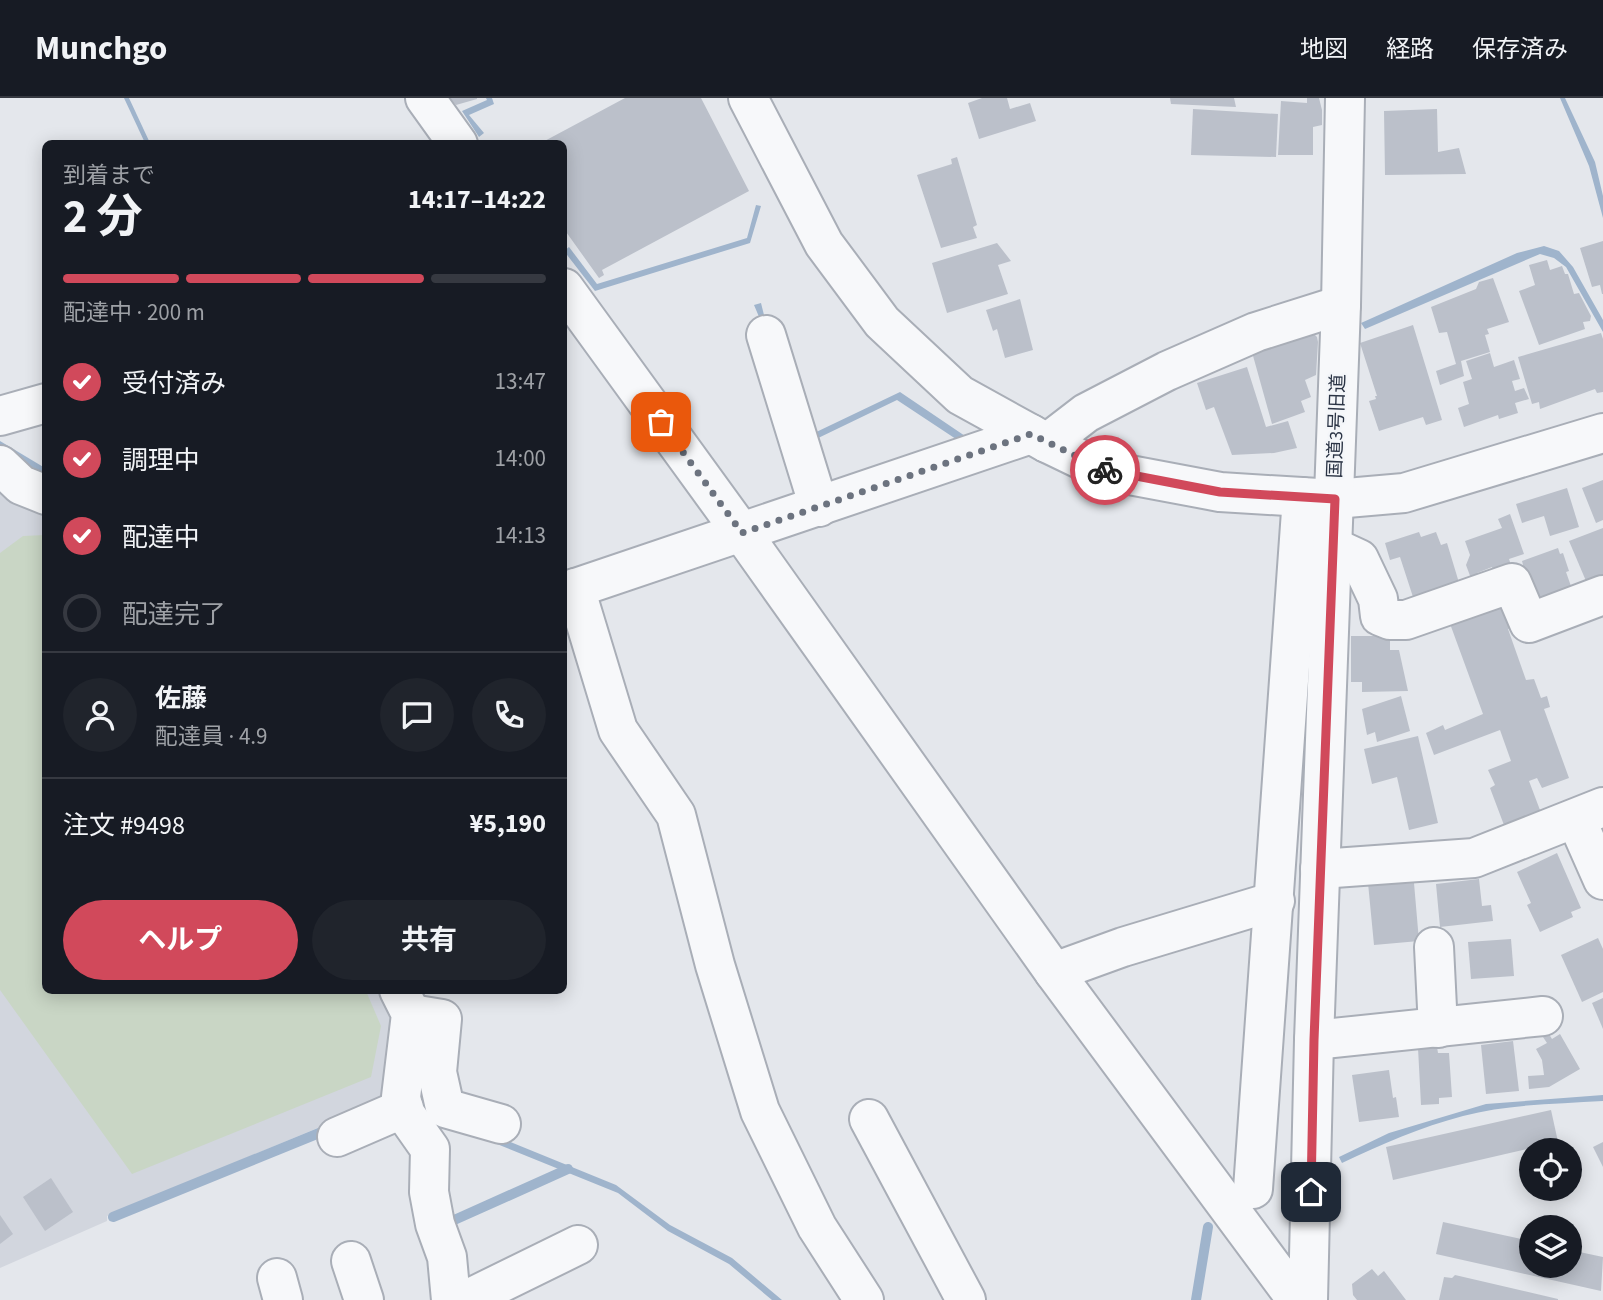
<!DOCTYPE html>
<html lang="ja">
<head>
<meta charset="utf-8">
<style>
  :root { --surface:#171b24; --page:#20242c; --text:#f1f3f6; --muted:#9ea1a6; --line:#363941; --accent:#d1495b }
  body { margin:0; font-family:"Source Sans 3","Noto Sans JP",sans-serif; background:var(--page); color:var(--text); height:100vh; display:flex; flex-direction:column; font-size:26px; white-space:nowrap }
  * { box-sizing:border-box; margin:0 }
  p { font-size:23px; color:var(--muted) }
  .icon { flex:none; width:38px; height:38px; fill:none; stroke:currentColor; stroke-width:2; stroke-linecap:round; stroke-linejoin:round }
  .map { position:relative; flex:1; overflow:hidden }
  .details { position:absolute; left:42px; top:42px; width:525px; height:854px; display:flex; flex-direction:column; background:var(--surface); border-radius:10px; box-shadow:0 4px 18px #0003 }
  .details>* { flex:none }
  .fabs { position:absolute; left:1519px; top:1040px; display:grid; gap:14px }
  .fabs a { display:grid; place-items:center; width:63px; height:63px; border-radius:50%; background:var(--surface); box-shadow:0 4px 18px #0003; font-size:35px }
  .pin { position:absolute; display:grid; place-items:center; width:60px; height:60px; color:#fff; margin:-30px; border-radius:14px; box-shadow:0 4px 10px #0006 }
  .courier { position:absolute; display:grid; place-items:center; width:70px; height:70px; margin:-35px; border:5px solid #d1495b; border-radius:50%; background:#fff; color:#222; box-shadow:0 2px 9px #0007 }
  .head em { font-style:normal; font-weight:700 }
  .head div { display:flex; flex-direction:column-reverse }
  .head { display:flex; align-items:center; justify-content:space-between; height:119px; padding:0 21px }
  h1 { font-size:46px; font-weight:700; line-height:52px }
  .bar { display:grid; grid-template-columns:repeat(4,1fr); gap:10px 7px; align-content:center; height:84px; padding:0 21px }
  .bar i { height:9px; border-radius:5px; background:var(--line) }
  .bar .active { background:var(--accent) }
  .bar p { grid-column:span 4 }
  .line { display:flex; align-items:center; gap:18px; padding:0 21px; border-top:2px solid var(--line) }
  .line div { flex:1 }
  .round { display:grid; place-items:center; flex:none; width:74px; height:74px; border-radius:37px; background:var(--page) }
  ol { padding:0 21px; list-style:none }
  li { display:flex; align-items:center; gap:21px; height:77px }
  li p { margin-inline-start:auto }
  li .icon { padding:7px; border-radius:50%; background:var(--accent); color:#fff; stroke-width:4 }
  li:last-child { color:var(--muted) }
  li i { width:38px; height:38px; border:4px solid var(--line); border-radius:50% }
  .action { display:flex; gap:14px; margin-top:auto; padding:14px 21px }
  .action a { flex:1; height:80px; border-radius:42px; background:var(--accent); color:#fff; font-size:28px; font-weight:700; line-height:80px; text-align:center }
  .action a+a { background:var(--page); color:var(--text) }
  header { display:flex; align-items:center; gap:42px; box-sizing:border-box; height:98px; padding:0 35px; background:var(--surface); border-bottom:2px solid var(--line) }
  header strong { font-size:33px }
  nav { display:flex; gap:38px; margin-inline-start:auto; font-size:24px }
  .map>svg:first-child { display:block }
  .built { fill:#d2d6de }
  .green { fill:#c9d6c5 }
  .water { fill:#9fb4cc }
  .lines { fill:none; stroke-linecap:round; stroke-linejoin:round }
  .stream { stroke:#9fb4cc; stroke-width:10 }
  .building { fill:#bbc0ca }
  .minor-casing { stroke:#a9aeb7; stroke-width:42 }
  .minor { stroke:#f7f8fa; stroke-width:38 }
  .done { stroke:#6c737f; stroke-width:7; stroke-dasharray:0 12.6 }
  .route { stroke:#d1495b; stroke-width:9 }
  .labels { text-anchor:middle; dominant-baseline:central; stroke-width:5; stroke-linejoin:round; paint-order:stroke }
  .street-label { font-size:19px; fill:#2b3445; stroke:#f4f6f9 }
</style>
</head>
<body>
<header>
<strong>Munchgo</strong>
<nav><a>地図</a><a>経路</a><a>保存済み</a></nav>
</header>
<div class="map">
<svg width="1603" height="1202" viewBox="0 0 1603 1202">
  <rect width="100%" height="100%" fill="#e4e7ec"/>
  <polygon class="built" points="0,378 45,409 46,892 384,893 392,913 392,999 107,1118 107,1123 0,1170"/>
  <polygon class="green" points="45,437 46,892 366,893 381,928 371,979 132,1076 0,892 0,455 23,438"/>
  <g class="water">
    <polygon points="124,0 129,0 150,45 145,45"/>
    <polygon points="486,0 492,0 494,6 469,17 484,35 479,39 462,13 487,2"/>
    <polygon points="1560,0 1565,0 1595,64 1603,98 1603,120 1589,68"/>
    <polygon points="756,107 761,108 750,145 595,193 564,153 569,149 597,186 747,140"/>
    <polygon points="1544,148 1559,153 1573,169 1603,222 1603,234 1566,169 1554,160 1540,156 1365,231 1361,225 1517,155"/>
    <polygon points="761,205 764,217 780,238 810,337 900,294 968,340 965,347 897,302 812,343 754,207"/>
    <polygon points="0,343 45,370 45,377 0,350"/>
    <polygon points="431,970 496,1038 616,1087 670,1127 732,1160 782,1202 772,1202 729,1166 668,1133 618,1095 477,1038"/>
    <path d="M1603,997V1003C1557,1006 1508,1006 1463,1018C1421,1029 1382,1046 1342,1065L1339,1059L1389,1035L1486,1006Z"/>
  </g>
  <g class="lines">
    <g class="stream">
      <polyline points="448,1116 452,1123 568,1071"/>
      <polyline points="113,1119 329,1031"/>
      <polyline points="1196,1202 1208,1129"/>
    </g>
  </g>
  <g class="building">
    <polygon points="450,0 477,0 477,1 456,7"/>
    <polygon points="625,0 701,0 749,93 602,172 604,177 599,180 564,131 564,46 539,46"/>
    <polygon points="982,0 1007,0 1010,11 1030,5 1036,23 979,41 968,5"/>
    <polygon points="1170,0 1234,0 1236,9 1171,6"/>
    <polygon points="1307,0 1319,0 1322,12 1322,27 1313,29 1313,57 1278,57 1281,3 1307,5"/>
    <polygon points="1193,11 1278,16 1276,59 1191,57"/>
    <polygon points="1437,11 1438,54 1459,50 1466,76 1385,77 1384,13"/>
    <polygon points="957,59 977,127 973,129 977,140 941,150 917,77 952,66 951,61"/>
    <polygon points="1603,143 1603,196 1602,196 1600,187 1592,189 1580,150"/>
    <polygon points="997,145 1011,163 998,167 1008,196 947,215 932,165"/>
    <polygon points="1547,162 1550,172 1562,168 1565,176 1568,176 1574,196 1579,195 1591,218 1590,223 1583,224 1585,231 1539,247 1519,193 1535,187 1529,167"/>
    <polygon points="1493,180 1509,224 1487,231 1489,236 1485,237 1490,254 1461,263 1464,278 1440,287 1436,273 1456,266 1447,234 1439,235 1431,209 1476,191 1479,184"/>
    <polygon points="1020,201 1033,252 1005,260 997,231 993,233 986,212"/>
    <polygon points="1413,227 1442,322 1426,327 1423,319 1379,333 1369,303 1376,301 1375,298 1377,298 1360,245"/>
    <polygon points="1310,232 1317,239 1318,244 1316,277 1305,282 1311,299 1301,303 1305,314 1272,326 1250,247"/>
    <polygon points="1601,235 1603,241 1603,294 1597,295 1595,291 1540,311 1539,304 1532,306 1518,259"/>
    <polygon points="1490,255 1494,269 1514,262 1520,281 1512,283 1515,293 1524,290 1529,301 1515,305 1518,315 1499,321 1498,317 1464,329 1458,310 1469,306 1463,284 1472,281 1466,263"/>
    <polygon points="1247,269 1266,329 1288,323 1297,350 1274,355 1232,357 1214,309 1206,312 1197,285"/>
    <polygon points="1603,382 1603,422 1596,425 1582,390"/>
    <polygon points="1567,390 1579,429 1550,438 1544,418 1522,425 1516,406"/>
    <polygon points="1510,416 1524,456 1509,461 1512,470 1494,476 1492,469 1477,475 1480,480 1472,483 1466,467 1470,457 1465,443 1502,430 1498,421"/>
    <polygon points="1603,430 1603,485 1589,490 1569,443"/>
    <polygon points="1419,434 1421,439 1436,434 1441,447 1447,445 1460,488 1413,499 1400,459 1390,462 1385,445"/>
    <polygon points="1558,450 1560,456 1563,455 1569,473 1566,474 1572,491 1533,505 1522,463"/>
    <polygon points="1499,505 1515,529 1508,531 1526,582 1534,581 1541,600 1547,598 1550,609 1544,611 1569,680 1542,690 1537,680 1529,683 1543,720 1507,735 1490,690 1495,687 1488,672 1511,663 1500,632 1434,657 1426,635 1443,627 1445,632 1483,616 1449,523"/>
    <polygon points="1351,538 1390,538 1390,552 1399,552 1408,593 1362,594 1362,584 1351,584"/>
    <polygon points="1401,598 1410,633 1377,644 1375,634 1367,637 1362,611"/>
    <polygon points="1418,638 1438,725 1409,732 1397,679 1372,686 1364,651"/>
    <polygon points="1557,755 1581,810 1571,814 1573,819 1540,834 1527,807 1531,805 1517,774"/>
    <polygon points="1479,781 1482,808 1491,807 1493,823 1440,829 1436,786"/>
    <polygon points="1396,782 1397,786 1414,785 1419,843 1374,847 1368,785"/>
    <polygon points="1598,840 1603,851 1603,894 1582,904 1561,857"/>
    <polygon points="1511,841 1514,878 1471,881 1468,844"/>
    <polygon points="1603,900 1603,931 1592,905"/>
    <polygon points="1547,933 1552,941 1560,936 1580,971 1549,989 1529,991 1528,978 1544,977 1542,962 1536,951 1547,945 1541,936"/>
    <polygon points="1513,943 1519,993 1486,996 1481,947"/>
    <polygon points="1437,949 1438,955 1449,955 1452,999 1439,1000 1439,1006 1421,1007 1418,950"/>
    <polygon points="1389,972 1393,1000 1396,999 1399,1019 1359,1024 1352,977"/>
    <polygon points="1551,1012 1558,1044 1393,1082 1386,1049"/>
    <polygon points="1603,1044 1603,1069 1593,1049"/>
    <polygon points="51,1080 73,1114 45,1133 23,1099"/>
    <polygon points="0,1117 13,1136 0,1146"/>
    <polygon points="1443,1124 1531,1143 1531,1167 1570,1167 1570,1152 1603,1159 1601,1193 1436,1156"/>
    <polygon points="1372,1171 1378,1178 1384,1173 1406,1202 1357,1202 1353,1197 1352,1186"/>
    <polygon points="1455,1177 1558,1201 1558,1202 1439,1202 1444,1179 1452,1180"/>
  </g>
  <g class="lines">
    <defs>
      <g id="minor">
        <polyline points="425,0 458,46"/>
        <polyline points="748,0 824,146 882,224 960,297 1047,345 1103,372 1220,394 1335,401 1404,395 1603,335"/>
        <polyline points="564,190 742,435 1054,874 1297,1202"/>
        <polyline points="766,237 819,409"/>
        <polyline points="0,318 46,305"/>
        <polyline points="1047,345 1086,315 1167,273 1256,234 1341,207"/>
        <polyline points="0,367 21,387 46,397"/>
        <polyline points="1333,449 1359,461 1378,501 1380,518 1390,522 1406,522 1512,485 1529,525 1603,497"/>
        <polyline points="575,490 618,632 676,717 715,867 760,1013 817,1129 864,1202"/>
        <polyline points="564,494 1031,336"/>
        <polyline points="1576,721 1603,782"/>
        <polyline points="1320,771 1474,760 1603,709"/>
        <polyline points="1434,849 1438,930"/>
        <polyline points="1054,874 1123,849 1275,803"/>
        <polyline points="399,892 411,916 401,999 404,1014 430,1051 429,1094 435,1126 447,1159 451,1202"/>
        <polyline points="411,916 442,921 437,974 445,1010 501,1026"/>
        <polyline points="1314,942 1543,918"/>
        <polyline points="869,1021 966,1202"/>
        <polyline points="337,1039 404,1010"/>
        <polyline points="1253,1091 1302,399"/>
        <polyline points="351,1163 364,1202"/>
        <polyline points="277,1180 283,1202"/>
        <polyline points="466,1202 578,1147"/>
        <polyline points="1308,1202 1314,942 1341,207 1345,0"/>
      </g>
    </defs>
    <use href="#minor" class="minor-casing"/>
    <use href="#minor" class="minor"/>
  </g>
  <g class="lines">
    <polyline class="done" points="661,324 742,435 1031,336 1105,372"/>
    <polyline class="route" points="1105,372 1220,394 1335,401 1314,942 1311,1094"/>
  </g>
  <g class="labels">
    <g class="street-label">
      <text transform="translate(1337 328) rotate(-88)">国道3号旧道</text>
    </g>
  </g>
</svg>
<div class="fabs">
<a><svg class="icon" aria-label="locate" viewBox="0 0 24 24"><circle cx="12" cy="12" r="6"/><path d="M12 2v4M12 18v4M2 12h4M18 12h4"/></svg></a>
<a><svg class="icon" aria-label="layers" viewBox="0 0 24 24"><path d="M12 4l9 5-9 5-9-5zM3 14l9 5 9-5"/></svg></a>
</div>
<div class="pin" style="left:661px;top:324px;background:#ea580c"><svg class="icon" aria-label="bag" viewBox="0 0 24 24"><path d="M5 8h14l-1 12H6zM9 8a3 3 0 0 1 6 0"/></svg></div>
<div class="pin" style="left:1311px;top:1094px;background:#1f2937"><svg class="icon" aria-label="home" viewBox="0 0 24 24"><path d="M3 11l9-7 9 7M6 9v11h12V9"/></svg></div>
<div class="courier" style="left:1105px;top:372px"><svg class="icon" aria-label="bike" viewBox="0 0 24 24"><circle cx="6" cy="16" r="4"/><circle cx="18" cy="16" r="4"/><path d="M6 16l4-8h5l3 8M10 8l3 8H6M13 5h3"/></svg></div>
<section class="details">
<div class="head"><div><h1>2 分</h1><p>到着まで</p></div><em>14:17–14:22</em></div>
<div class="bar"><i class="active"></i><i class="active"></i><i class="active"></i><i></i><p>配達中 · 200 m</p></div>
<ol>
<li><svg class="icon" aria-label="check" viewBox="0 0 24 24"><path d="M5 12l5 5 9-10"/></svg>受付済み<p>13:47</p></li>
<li><svg class="icon" aria-label="check" viewBox="0 0 24 24"><path d="M5 12l5 5 9-10"/></svg>調理中<p>14:00</p></li>
<li><svg class="icon" aria-label="check" viewBox="0 0 24 24"><path d="M5 12l5 5 9-10"/></svg>配達中<p>14:13</p></li>
<li><i></i>配達完了</li>
</ol>
<div class="line" style="height:126px"><a class="round"><svg class="icon" aria-label="person" viewBox="0 0 24 24"><circle cx="12" cy="8" r="4"/><path d="M4 21q1-7 8-7t8 7"/></svg></a><div><b>佐藤</b><p>配達員 · 4.9</p></div><a class="round"><svg class="icon" aria-label="chat" viewBox="0 0 24 24"><path d="M4 5h16v11H9l-5 4z"/></svg></a><a class="round"><svg class="icon" aria-label="phone" viewBox="0 0 24 24"><path d="M5 4h4l2 5-3 2q2 4 5 5l2-3 5 2v4C11 20 4 13 5 4z"/></svg></a></div>
<div class="line" style="height:91px"><div>注文 #9498</div><b>¥5,190</b></div>
<div class="action"><a>ヘルプ</a><a>共有</a></div>
</section>
</div>
</body>
</html>
